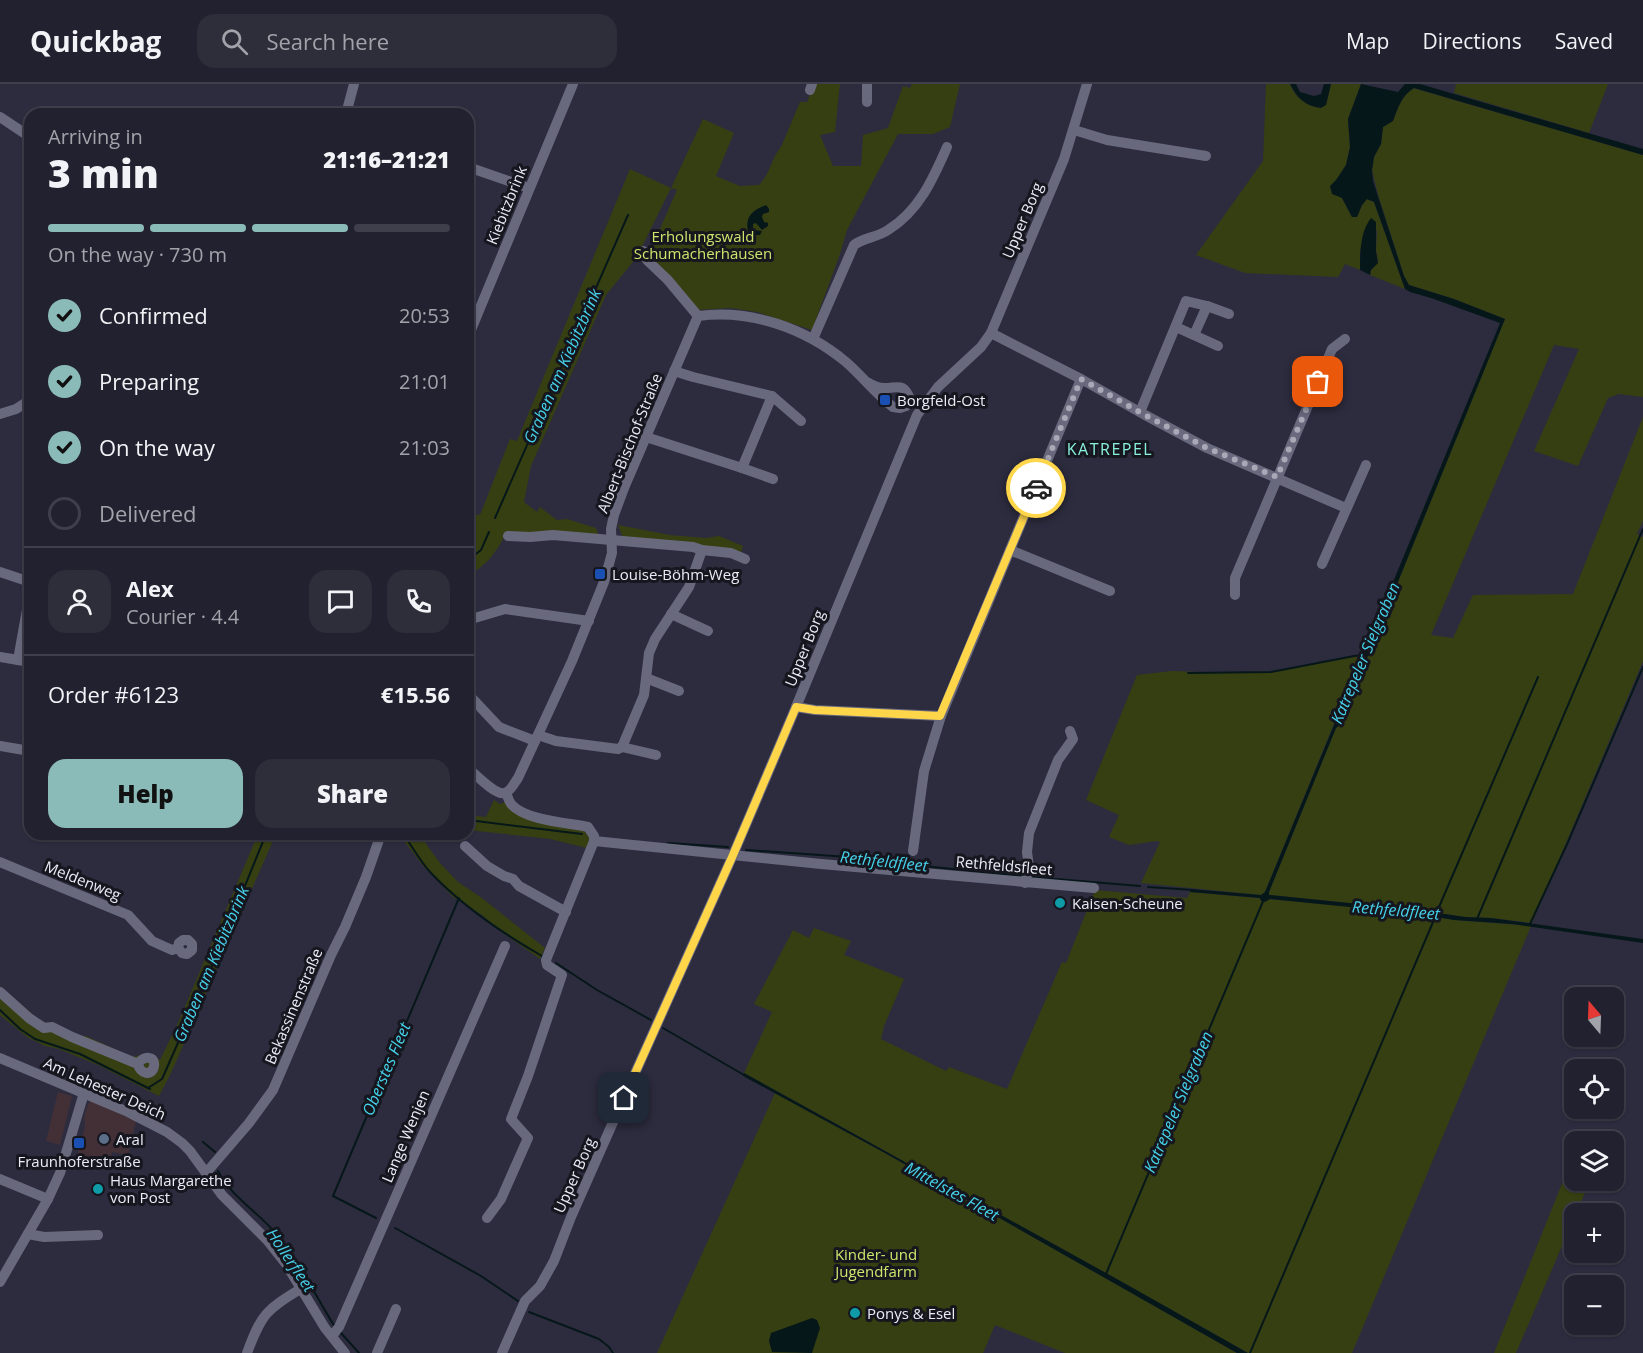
<!DOCTYPE html>
<html lang="en">
<head>
<meta charset="utf-8">
<style>
  :root { --surface:#22212f; --page:#2e2e3b; --text:#f1f3f6; --muted:#a2a3aa; --line:#3f3e4b; --accent:#8bbbb9 }
  body { margin:0; font-family:"Open Sans",sans-serif; background:var(--page); color:var(--text); height:100vh; display:flex; flex-direction:column; font-size:22px; white-space:nowrap }
  * { box-sizing:border-box; margin:0 }
  p { font-size:20px; color:var(--muted) }
  .icon { flex:none; width:33px; height:33px; fill:none; stroke:currentColor; stroke-width:2; stroke-linecap:round; stroke-linejoin:round }
  .map { position:relative; flex:1; overflow:hidden }
  .side { position:absolute; left:24px; top:24px; width:450px; height:732px; display:flex; flex-direction:column; background:var(--surface); border-radius:18px; box-shadow:0 2px 4px #0004,0 0 0 2px var(--line) }
  .side>* { flex:none }
  .needle { width:39px; rotate:341deg }
  .fabs { position:absolute; left:1564px; top:903px; display:grid; gap:12px }
  .fabs a { display:grid; place-items:center; width:60px; height:60px; border-radius:12px; background:var(--surface); box-shadow:0 2px 4px #0004,0 0 0 2px var(--line); font-size:30px }
  .pin { position:absolute; display:grid; place-items:center; width:51px; height:51px; color:#fff; margin:-26px; border-radius:12px; box-shadow:0 3px 9px #0006 }
  .courier { position:absolute; display:grid; place-items:center; width:60px; height:60px; margin:-30px; border:4px solid #ffd54a; border-radius:50%; background:#fff; color:#222; box-shadow:0 2px 8px #0007 }
  .head em { font-style:normal; font-weight:800 }
  .head div { display:flex; flex-direction:column-reverse }
  .head { display:flex; align-items:center; justify-content:space-between; height:102px; padding:0 24px }
  h1 { font-size:39px; font-weight:800; line-height:45px }
  .bar { display:grid; grid-template-columns:repeat(4,1fr); gap:9px 6px; align-content:center; height:72px; padding:0 24px }
  .bar i { height:8px; border-radius:4px; background:var(--line) }
  .bar .active { background:var(--accent) }
  .bar p { grid-column:span 4 }
  .line { display:flex; align-items:center; gap:15px; padding:0 24px; border-top:2px solid var(--line) }
  .line div { flex:1 }
  .round { display:grid; place-items:center; flex:none; width:63px; height:63px; border-radius:18px; background:var(--page) }
  ol { padding:0 24px; list-style:none }
  li { display:flex; align-items:center; gap:18px; height:66px }
  li p { margin-inline-start:auto }
  li .icon { padding:6px; border-radius:50%; background:var(--accent); color:#111; stroke-width:4 }
  li:last-child { color:var(--muted) }
  li i { width:33px; height:33px; border:3px solid var(--line); border-radius:50% }
  .primary-button { display:flex; gap:12px; margin-top:auto; padding:12px 24px }
  .primary-button a { flex:1; height:69px; border-radius:18px; background:var(--accent); color:#111; font-size:24px; font-weight:800; line-height:69px; text-align:center }
  .primary-button a+a { background:var(--page); color:var(--text) }
  header { display:flex; align-items:center; gap:36px; box-sizing:border-box; height:84px; padding:0 30px; background:var(--surface); border-bottom:2px solid var(--line) }
  header strong { font-size:28px }
  nav { display:flex; gap:33px; margin-inline-start:auto; font-size:21px }
  .search { width:420px; height:54px; background:var(--page); display:flex; align-items:center; gap:15px; box-sizing:border-box; padding:0 21px; border-radius:18px; color:var(--muted); font-size:22px }
  .map>svg:first-child { display:block }
  .commercial { fill:#433037 }
  .green { fill:#363f11 }
  .water { fill:#06171a }
  .lines { fill:none; stroke-linecap:round; stroke-linejoin:round }
  .stream { stroke:#06171a; stroke-width:2 }
  .minor { stroke:#69697e; stroke-width:10 }
  .done { stroke:#a8a8b7; stroke-width:6; stroke-dasharray:0 10.8 }
  .route { stroke:#ffd54a; stroke-width:8 }
  .transit-dot { fill:#1a4fb4; stroke:#16161e; stroke-width:2 }
  .culture-dot { fill:#0f9aa8; stroke:#16161e; stroke-width:2 }
  .service-dot { fill:#5c6f8a; stroke:#16161e; stroke-width:2 }
  .labels { text-anchor:middle; dominant-baseline:central; stroke-width:6; stroke-linejoin:round; paint-order:stroke }
  .street-label { font-size:15px; fill:#ebebf7; stroke:#16161e }
  .park-label { font-size:15px; fill:#cce66c; stroke:#16161e }
  .poi-label { font-size:15px; fill:#ebebf7; stroke:#16161e; text-anchor:start }
  .water-label { font-size:16px; font-style:italic; fill:#46d2ea; stroke:#16161e }
  .neighbourhood-label { font-size:16px; letter-spacing:1.5px; fill:#8af0de; stroke:#16161e }
</style>
</head>
<body>
<header>
<strong>Quickbag</strong>
<div class="search"><svg class="icon" aria-label="search" viewBox="0 0 24 24"><circle cx="10" cy="10" r="6"/><path d="M15 15l6 6"/></svg>Search here</div>
<nav><a>Map</a><a>Directions</a><a>Saved</a></nav>
</header>
<div class="map">
<svg width="1643" height="1269" viewBox="0 0 1643 1269">
  <rect width="100%" height="100%" fill="#2d2c3f"/>
  <g class="commercial">
    <polygon points="58,1008 72,1012 60,1061 46,1057"/>
    <polygon points="91,1017 136,1037 128,1071 112,1068 109,1080 75,1077 82,1055 85,1042 84,1033 88,1020"/>
  </g>
  <g class="green">
    <path d="M814,0H840L835,48L820,51L833,82H861L863,51L888,44L903,2L910,4L912,0H960L950,43L933,50H898L847,146L840,170L812,246L757,228L730,224L696,226L651,175L652,163L677,106L671,104L637,173L606,211L531,382L524,418L537,428L540,423L557,436L567,435L596,444L599,453L506,450C496,468 487,482 468,491V429L480,431L510,355L517,357L630,85L671,104L703,35L734,49L716,92L740,102L759,101C770,91 771,74 781,63L800,18H807Z"/>
    <path d="M1266,0H1290C1299,20 1306,18 1326,21L1331,0H1361L1348,35L1350,63L1346,81L1336,96L1331,102L1342,114L1352,133H1357L1362,121L1367,115L1374,118L1405,205L1370,191L1371,186L1378,178L1376,167L1377,147L1367,140L1360,168V186L1345,180L1338,193L1245,189L1196,171L1263,77Z"/>
    <polygon points="1456,0 1608,0 1589,49 1454,9"/>
    <path d="M1413,4L1643,71V313L1619,310L1608,314L1578,382L1534,367L1579,265L1554,261L1431,551L1453,554L1473,511L1573,510L1643,333V437L1637,450L1643,453V577L1532,839L1491,834L1465,833L1418,826L1269,811V808L1336,644C1344,638 1347,634 1347,623L1505,235L1454,215L1409,201L1404,192L1379,114L1372,86L1374,73L1381,60L1383,43L1393,37C1398,24 1401,13 1413,4Z"/>
    <polygon points="618,441 670,451 706,454 719,452 743,462 740,471 624,456"/>
    <polygon points="1363,569 1265,808 1261,811 1141,799 1160,758 1157,757 1129,761 1109,753 1119,731 1086,716 1137,591 1172,587 1202,588 1269,588 1359,572"/>
    <polygon points="494,716 500,720 505,718 581,744 591,754 587,764 550,755 468,746 468,731 486,733"/>
    <polygon points="258,750 276,750 171,989 159,1012 98,981 59,965 45,962 27,953 0,931 0,902 44,940 81,953 86,952 132,973 145,970 154,972 160,976 178,939"/>
    <polygon points="393,750 422,750 426,760 440,779 458,798 482,814 545,864 540,875 503,849 482,831 453,813 425,784 404,757"/>
    <polygon points="1095,806 1187,814 1190,808 1324,820 1419,830 1454,836 1531,842 1352,1269 1248,1269 1124,1199 744,989 772,928 754,920 793,846 809,854 814,844 851,857 844,871 904,895 884,942 881,955 946,987 949,983 1007,1005 1062,878 1066,879"/>
    <polygon points="775,1009 885,1069 1237,1269 1065,1269 995,1241 983,1269 657,1269"/>
    <polygon points="1575,1091 1575,1096 1590,1097 1516,1269 1494,1269 1565,1092"/>
  </g>
  <g class="water">
    <path d="M1290,0H1296L1300,8L1314,12L1321,10L1324,0H1331L1326,21L1321,24C1305,22 1297,14 1290,0Z"/>
    <path d="M1361,0L1398,8L1405,0H1420L1643,65V71L1414,4C1401,12 1398,24 1393,37L1383,43L1381,60L1374,73L1372,86L1373,97L1404,192L1409,201L1454,215L1505,235L1347,623C1347,634 1344,638 1336,644L1269,808V811L1418,826L1465,833L1491,834L1643,855V859L1512,840L1454,836L1419,830L1270,815L1265,818L1261,817L1260,814L1190,808L1191,805L1261,811L1265,808L1500,239L1431,214L1410,208L1405,205L1374,118L1367,115L1362,121L1357,133H1352L1342,114L1332,110L1330,102L1336,96L1346,81L1350,63L1348,35Z"/>
    <path d="M766,121L769,125V128L763,130L762,133L764,138L768,139V142L762,146L756,139L753,140V146L762,147L760,151H754L748,148C745,132 752,127 766,121Z"/>
    <path d="M1371,134L1376,138V167L1378,179L1371,186L1370,191L1360,186C1360,169 1360,148 1371,134Z"/>
    <polygon points="744,989 1124,1199 1248,1269 1237,1269 885,1069 743,992"/>
    <polygon points="812,1234 817,1236 820,1244 812,1269 772,1268 769,1257 771,1249"/>
  </g>
  <g class="lines">
    <g class="stream">
      <polyline points="495,434 628,131"/>
      <polyline points="468,476 481,466 489,448"/>
      <polyline points="1188,589 1271,588 1354,572 1364,571"/>
      <polyline points="468,736 582,750"/>
      <path d="M403,750C412,762 420,777 430,788C462,822 502,849 542,872"/>
      <polyline points="668,759 728,763"/>
      <polyline points="746,766 863,774 923,782 1023,792"/>
      <polyline points="1032,793 1140,802"/>
      <polyline points="1148,803 1193,806"/>
      <polyline points="1439,823 1538,593"/>
      <polyline points="1477,835 1643,445"/>
      <polyline points="1530,840 1568,758 1643,583"/>
      <polyline points="556,879 597,906 651,936"/>
      <polyline points="0,926 20,945 35,955 80,970 150,1005"/>
      <polyline points="663,944 744,991"/>
      <polyline points="148,1004 162,995 166,986 221,861 266,750"/>
      <polyline points="203,1058 215,1068"/>
      <path d="M218,1087C232,1114 260,1129 278,1152C300,1180 316,1212 335,1243"/>
      <polyline points="376,1134 333,1112 459,814"/>
      <polyline points="395,1144 481,1192 518,1217"/>
      <polyline points="1106,1190 1264,815"/>
      <polyline points="529,1228 599,1255 609,1263 613,1269"/>
      <polyline points="341,1249 359,1269"/>
      <polyline points="1250,1269 1436,831"/>
    </g>
    <g class="minor">
      <polyline points="867,0 867,18"/>
      <polyline points="810,6 812,0"/>
      <polyline points="346,30 354,0"/>
      <polyline points="0,33 30,53"/>
      <polyline points="1074,46 1107,56 1206,72"/>
      <polyline points="468,83 529,104"/>
      <polyline points="643,167 647,176 667,195 698,232"/>
      <polyline points="1176,243 1218,262"/>
      <polyline points="991,249 1081,295 1145,331 1207,364 1346,424"/>
      <polyline points="1194,251 1207,222"/>
      <polyline points="468,253 573,0"/>
      <path d="M813,255L854,161C863,154 878,153 888,146C919,127 933,95 947,63"/>
      <polyline points="772,312 801,337"/>
      <polyline points="1140,328 1186,217 1207,222 1229,230"/>
      <polyline points="0,330 16,325 30,316"/>
      <polyline points="646,353 742,384 772,312 693,293 674,287"/>
      <polyline points="742,384 773,395"/>
      <polyline points="508,452 530,453 553,451 693,463 702,466 689,503 655,555 649,569 644,611 622,663 618,665 556,657 538,651"/>
      <polyline points="702,466 731,469 745,475"/>
      <polyline points="1010,466 1110,507"/>
      <polyline points="1322,480 1366,381"/>
      <polyline points="0,488 30,498"/>
      <polyline points="1235,511 1235,494 1332,265 1345,255"/>
      <polyline points="671,530 708,547"/>
      <polyline points="468,536 505,525 589,537"/>
      <polyline points="0,573 18,576 30,509"/>
      <polyline points="18,576 30,578"/>
      <polyline points="646,594 679,607"/>
      <polyline points="468,610 499,643 535,657"/>
      <polyline points="796,623 815,626 941,632"/>
      <polyline points="0,662 30,667"/>
      <polyline points="622,663 656,671"/>
      <path d="M468,684C475,690 496,712 505,709C511,707 515,698 518,694L572,577L604,498L612,469L611,445L614,431L624,404L698,232C751,225 805,244 846,278C862,292 876,310 893,323L900,324L906,322L910,315C903,297 897,305 882,304C876,303 872,301 867,298"/>
      <path d="M506,709C508,713 509,718 512,721C525,736 569,739 588,743L594,752V757L821,780L1094,804"/>
      <polyline points="465,762 487,782 504,792 513,795 519,802 566,828"/>
      <polyline points="913,767 924,687 941,632 1081,295"/>
      <polyline points="0,778 128,831 152,857 172,866 178,864 182,869 187,870 192,866 192,860 188,856 183,856 179,859 178,864"/>
      <polyline points="1025,799 1029,783 1027,768 1029,749 1058,676 1073,655 1070,647"/>
      <path d="M0,908L29,934L44,944L52,943L72,953L138,980C140,990 152,993 154,982C156,972 143,971 138,980"/>
      <polyline points="0,974 128,1028 167,1048 182,1059 190,1067 222,1111 267,1156 286,1180 325,1244 345,1269"/>
      <polyline points="206,1089 249,1039 273,1006 331,871 345,843 366,793 381,750"/>
      <polyline points="0,1095 48,1115"/>
      <polyline points="487,1134 501,1115 528,1054 511,1035 528,992 562,891 547,881 546,876 594,757"/>
      <polyline points="28,1150 44,1153 98,1151"/>
      <polyline points="0,1198 48,1115 60,1089 84,1009"/>
      <polyline points="332,1252 339,1243 505,862"/>
      <path d="M247,1269C262,1229 266,1226 302,1204"/>
      <polyline points="377,1269 396,1225"/>
      <polyline points="502,1269 525,1217 540,1202 554,1177 571,1133 614,1036 733,771 796,623 917,331 938,303 981,263 991,249 1064,75 1087,0"/>
    </g>
  </g>
  <g class="lines">
    <polyline class="done" points="1036,404 1081,295 1145,331 1207,364 1277,393 1318,298"/>
    <polyline class="route" points="624,1014 733,771 796,623 815,626 940,632 1036,404"/>
  </g>
  <g class="transit-dot">
    <rect x="879" y="310" width="12" height="12" rx="3"/>
    <rect x="594" y="484" width="12" height="12" rx="3"/>
    <rect x="73" y="1053" width="12" height="12" rx="3"/>
  </g>
  <g class="culture-dot">
    <circle cx="1060" cy="819" r="6"/>
    <circle cx="98" cy="1105" r="6"/>
    <circle cx="855" cy="1229" r="6"/>
  </g>
  <circle class="service-dot" cx="104" cy="1055" r="6"/>
  <g class="labels">
    <g class="street-label">
      <text transform="translate(506 121) rotate(-68)">Kiebitzbrink</text>
      <text transform="translate(1022 136) rotate(-67)">Upper Borg</text>
      <text transform="translate(629 359) rotate(-68)">Albert-Bischof-Straße</text>
      <text transform="translate(804 564) rotate(-68)">Upper Borg</text>
      <text transform="translate(1004 781) rotate(5)">Rethfeldsfleet</text>
      <text transform="translate(83 796) rotate(22)">Meldenweg</text>
      <text transform="translate(293 922) rotate(-67)">Bekassinenstraße</text>
      <text transform="translate(105 1004) rotate(24)">Am Lehester Deich</text>
      <text transform="translate(405 1052) rotate(-67)">Lange Wenjen</text>
      <text transform="translate(574 1091) rotate(-66)">Upper Borg</text>
    </g>
    <g class="park-label">
      <text x="703" y="152">Erholungswald<tspan x="703" dy="17">Schumacherhausen</tspan></text>
      <text x="876" y="1170">Kinder- und<tspan x="876" dy="17">Jugendfarm</tspan></text>
    </g>
    <g class="poi-label">
      <text x="897" y="316">Borgfeld-Ost</text>
      <text x="612" y="490">Louise-Böhm-Weg</text>
      <text x="1072" y="819">Kaisen-Scheune</text>
      <text x="116" y="1055">Aral</text>
      <text x="79" y="1077" text-anchor="middle">Fraunhoferstraße</text>
      <text x="110" y="1096">Haus Margarethe<tspan x="110" dy="17">von Post</tspan></text>
      <text x="867" y="1229">Ponys &amp; Esel</text>
    </g>
    <g class="water-label">
      <text transform="translate(562 282) rotate(-66)">Graben am Kiebitzbrink</text>
      <text transform="translate(1365 569) rotate(-67)">Katrepeler Sielgraben</text>
      <text transform="translate(884 777) rotate(6)">Rethfeldfleet</text>
      <text transform="translate(1396 826) rotate(5)">Rethfeldfleet</text>
      <text transform="translate(211 880) rotate(-67)">Graben am Kiebitzbrink</text>
      <text transform="translate(386 985) rotate(-67)">Oberstes Fleet</text>
      <text transform="translate(1178 1018) rotate(-67)">Katrepeler Sielgraben</text>
      <text transform="translate(952 1107) rotate(29)">Mittelstes Fleet</text>
      <text transform="translate(291 1176) rotate(56)">Hollerfleet</text>
    </g>
    <g class="neighbourhood-label">
      <text x="1110" y="365">KATREPEL</text>
    </g>
  </g>
</svg>
<div class="fabs">
<a><svg class="needle" viewBox="-14 -14 28 28"><path d="M0-13l5 13h-10z" fill="#e53935"/><path d="M0 13l5-13h-10z" fill="#a2a3aa"/></svg></a>
<a><svg class="icon" aria-label="locate" viewBox="0 0 24 24"><circle cx="12" cy="12" r="6"/><path d="M12 2v4M12 18v4M2 12h4M18 12h4"/></svg></a>
<a><svg class="icon" aria-label="layers" viewBox="0 0 24 24"><path d="M12 4l9 5-9 5-9-5zM3 14l9 5 9-5"/></svg></a>
<a>+</a>
<a>−</a>
</div>
<div class="pin" style="left:1318px;top:298px;background:#ea580c"><svg class="icon" aria-label="bag" viewBox="0 0 24 24"><path d="M5 8h14l-1 12H6zM9 8a3 3 0 0 1 6 0"/></svg></div>
<div class="pin" style="left:624px;top:1014px;background:#1f2937"><svg class="icon" aria-label="home" viewBox="0 0 24 24"><path d="M3 11l9-7 9 7M6 9v11h12V9"/></svg></div>
<div class="courier" style="left:1036px;top:404px"><svg class="icon" aria-label="car" viewBox="0 0 24 24"><path d="M5 17H2v-5l4-1 3-4h7l3 4 3 1v5h-3M9 17h6M6 11h13"/><circle cx="7" cy="17" r="2"/><circle cx="17" cy="17" r="2"/></svg></div>
<section class="side">
<div class="head"><div><h1>3 min</h1><p>Arriving in</p></div><em>21:16–21:21</em></div>
<div class="bar"><i class="active"></i><i class="active"></i><i class="active"></i><i></i><p>On the way · 730 m</p></div>
<ol>
<li><svg class="icon" aria-label="check" viewBox="0 0 24 24"><path d="M5 12l5 5 9-10"/></svg>Confirmed<p>20:53</p></li>
<li><svg class="icon" aria-label="check" viewBox="0 0 24 24"><path d="M5 12l5 5 9-10"/></svg>Preparing<p>21:01</p></li>
<li><svg class="icon" aria-label="check" viewBox="0 0 24 24"><path d="M5 12l5 5 9-10"/></svg>On the way<p>21:03</p></li>
<li><i></i>Delivered</li>
</ol>
<div class="line" style="height:108px"><a class="round"><svg class="icon" aria-label="person" viewBox="0 0 24 24"><circle cx="12" cy="8" r="4"/><path d="M4 21q1-7 8-7t8 7"/></svg></a><div><b>Alex</b><p>Courier · 4.4</p></div><a class="round"><svg class="icon" aria-label="chat" viewBox="0 0 24 24"><path d="M4 5h16v11H9l-5 4z"/></svg></a><a class="round"><svg class="icon" aria-label="phone" viewBox="0 0 24 24"><path d="M5 4h4l2 5-3 2q2 4 5 5l2-3 5 2v4C11 20 4 13 5 4z"/></svg></a></div>
<div class="line" style="height:78px"><div>Order #6123</div><b>€15.56</b></div>
<div class="primary-button"><a>Help</a><a>Share</a></div>
</section>
</div>
</body>
</html>
